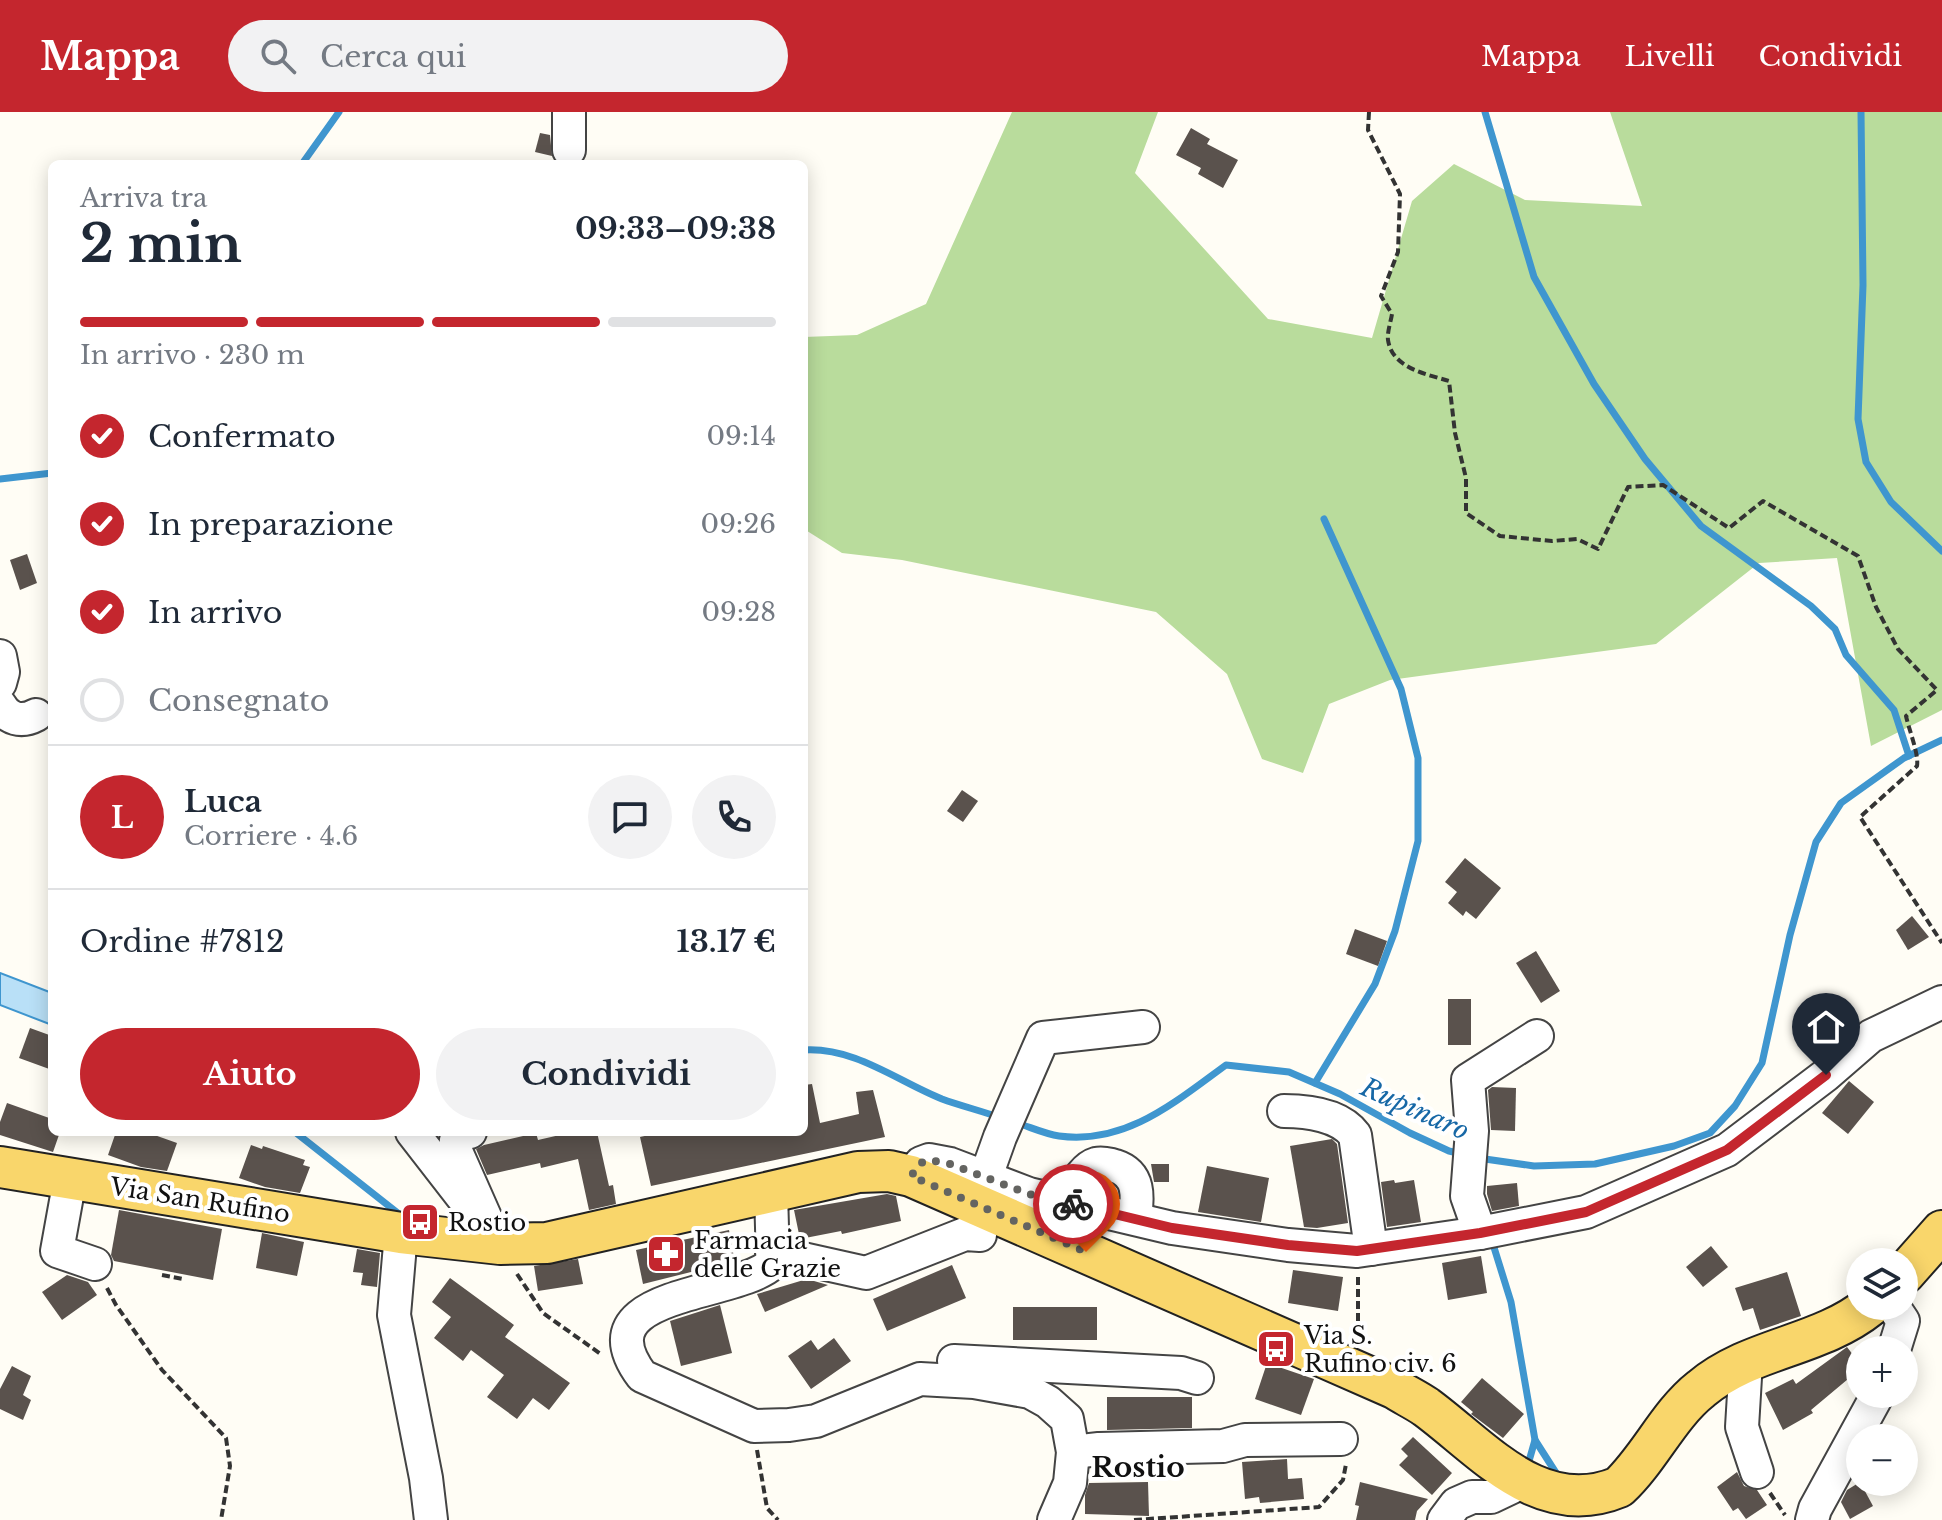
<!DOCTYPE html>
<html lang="it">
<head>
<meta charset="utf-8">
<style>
  :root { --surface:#fff; --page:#f2f2f3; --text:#1f2937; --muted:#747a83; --line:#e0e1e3; --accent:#c4262e }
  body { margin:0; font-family:"Libre Baskerville",serif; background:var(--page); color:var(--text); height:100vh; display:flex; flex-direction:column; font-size:30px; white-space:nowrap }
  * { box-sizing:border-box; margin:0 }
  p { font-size:26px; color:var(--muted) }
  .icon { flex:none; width:44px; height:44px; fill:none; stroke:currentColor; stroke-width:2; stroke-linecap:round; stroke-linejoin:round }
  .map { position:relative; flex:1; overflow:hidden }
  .sheet { position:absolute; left:48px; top:48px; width:760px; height:976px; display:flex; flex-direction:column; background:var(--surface); border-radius:12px; box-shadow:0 4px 20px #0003 }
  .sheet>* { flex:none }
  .controls { position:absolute; left:1846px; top:1136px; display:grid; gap:16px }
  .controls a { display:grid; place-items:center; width:72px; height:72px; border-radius:50%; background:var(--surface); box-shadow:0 4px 20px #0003; font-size:40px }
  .pin { position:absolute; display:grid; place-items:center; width:68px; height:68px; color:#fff; margin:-82px -34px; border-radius:50% 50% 50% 0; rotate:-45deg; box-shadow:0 0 8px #0007 }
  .pin .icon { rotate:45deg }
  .courier { position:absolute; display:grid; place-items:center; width:80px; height:80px; margin:-40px; border:6px solid #c4262e; border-radius:50%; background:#fff; color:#222; box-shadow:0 2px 10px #0007 }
  .headline em { font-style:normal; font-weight:800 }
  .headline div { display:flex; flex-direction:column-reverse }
  .headline { display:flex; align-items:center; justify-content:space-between; height:136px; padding:0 32px }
  h1 { font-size:52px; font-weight:800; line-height:60px }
  .bar { display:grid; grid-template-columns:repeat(4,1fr); gap:12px 8px; align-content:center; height:96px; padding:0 32px }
  .bar i { height:10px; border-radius:6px; background:var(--line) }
  .bar .selected { background:var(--accent) }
  .bar p { grid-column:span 4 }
  .line { display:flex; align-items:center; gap:20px; padding:0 32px; border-top:2px solid var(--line) }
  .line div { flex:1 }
  .round { display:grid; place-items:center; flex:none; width:84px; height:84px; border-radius:42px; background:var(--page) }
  ol { padding:0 32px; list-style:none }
  li { display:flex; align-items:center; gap:24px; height:88px }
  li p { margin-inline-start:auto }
  li .icon { padding:8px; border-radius:50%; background:var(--accent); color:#fff; stroke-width:4 }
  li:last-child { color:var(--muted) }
  li i { width:44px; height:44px; border:4px solid var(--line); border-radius:50% }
  .action { display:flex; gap:16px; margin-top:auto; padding:16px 32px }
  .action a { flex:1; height:92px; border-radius:48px; background:var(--accent); color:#fff; font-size:32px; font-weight:800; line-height:92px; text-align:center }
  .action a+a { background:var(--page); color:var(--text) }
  header { display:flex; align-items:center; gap:48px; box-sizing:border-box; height:112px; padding:0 40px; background:var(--accent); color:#fff }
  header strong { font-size:38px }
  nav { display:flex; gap:44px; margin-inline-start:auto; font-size:28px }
  .search { width:560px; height:72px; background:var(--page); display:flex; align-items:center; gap:20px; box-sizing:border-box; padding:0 28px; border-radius:44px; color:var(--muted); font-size:30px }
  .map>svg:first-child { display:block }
  .forest { fill:#b9dc9c }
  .water { fill:#b9e0f7; stroke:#3f96cf; stroke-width:2 }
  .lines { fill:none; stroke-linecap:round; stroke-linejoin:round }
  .stream { stroke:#3f96cf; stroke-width:7 }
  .building { fill:#5a524d }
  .minor-casing { stroke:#444; stroke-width:36 }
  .major-casing { stroke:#222; stroke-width:44 }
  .path { stroke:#333; stroke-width:4; stroke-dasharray:8 4; stroke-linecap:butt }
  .minor { stroke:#fff; stroke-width:32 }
  .major { stroke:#f9d66b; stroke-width:40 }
  .done { stroke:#646461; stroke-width:8; stroke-dasharray:0 14.4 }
  .route { stroke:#c4262e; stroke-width:10 }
  .labels { text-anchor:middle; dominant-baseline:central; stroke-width:8; stroke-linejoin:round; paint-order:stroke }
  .street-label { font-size:24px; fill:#111; stroke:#fff }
  .poi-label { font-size:24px; fill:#111; stroke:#fff; text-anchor:start }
  .water-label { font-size:26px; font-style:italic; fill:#1768a6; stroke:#fff }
  .quarter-label { font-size:28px; font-weight:bold; fill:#111; stroke:#fff }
</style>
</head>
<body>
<header>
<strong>Mappa</strong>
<div class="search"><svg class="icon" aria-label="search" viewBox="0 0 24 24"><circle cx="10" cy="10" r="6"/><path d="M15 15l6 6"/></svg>Cerca qui</div>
<nav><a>Mappa</a><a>Livelli</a><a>Condividi</a></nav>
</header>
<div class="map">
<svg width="1942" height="1408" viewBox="0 0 1942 1408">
  <rect width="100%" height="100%" fill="#fffdf5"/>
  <polygon class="forest" points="1012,0 1158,0 1135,61 1268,207 1372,226 1412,89 1454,52 1525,88 1642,94 1610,0 1942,0 1942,598 1871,634 1837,446 1759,451 1656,532 1390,568 1329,592 1303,661 1262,647 1227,562 1156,500 902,448 842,441 804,417 804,225 857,223 926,192"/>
  <polygon class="water" points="0,861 52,881 52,913 0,893"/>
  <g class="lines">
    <g class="stream">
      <polyline points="1485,0 1534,165 1594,272 1645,347 1701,414 1811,494 1835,517 1846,543 1894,598 1909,644"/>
      <polyline points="1861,0 1863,173 1858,307 1866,350 1891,390 1942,439"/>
      <polyline points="302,52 339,0"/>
      <polyline points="0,367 52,361"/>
      <path d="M804,938C855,935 897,969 942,987C961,994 982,999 1001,1006"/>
      <polyline points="1315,971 1375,872 1395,819 1418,729 1418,646 1401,577 1324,407"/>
      <path d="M1017,1011C1030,1015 1045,1022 1059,1024C1126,1033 1175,990 1226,953L1289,960L1340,982L1410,1021L1449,1039L1462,1042"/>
      <polyline points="295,1020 399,1102"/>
      <polyline points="1478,1046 1534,1054 1595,1052 1674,1034 1710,1021 1735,994 1762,951 1790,823 1816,730 1841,691 1904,646 1942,628"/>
      <polyline points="1492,1129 1511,1190 1535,1328 1558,1364"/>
      <polyline points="1527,1356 1535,1328"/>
    </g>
  </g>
  <g class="building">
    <polygon points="1191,16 1210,27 1207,32 1238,48 1223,76 1198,62 1201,56 1176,43"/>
    <polygon points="540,21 550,23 552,44 535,40"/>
    <polygon points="27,442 37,471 20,478 10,448"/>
    <polygon points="962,678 978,689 963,710 947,699"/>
    <polygon points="1465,746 1501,776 1476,807 1466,799 1463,804 1448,791 1457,780 1445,770"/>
    <polygon points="1912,804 1929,825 1908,838 1896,818"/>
    <polygon points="1355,817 1387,829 1378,854 1346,842"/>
    <polygon points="1536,839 1560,879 1541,891 1516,851"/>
    <rect x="1448" y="887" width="23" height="46"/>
    <polygon points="30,916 52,924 52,958 19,946"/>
    <polygon points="1849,969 1874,990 1848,1022 1822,1001"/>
    <polygon points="812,972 820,1011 859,1002 856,980 873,978 885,1025 651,1074 640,1025 663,1020 804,1020 804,973"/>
    <polygon points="1492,975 1516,976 1515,1019 1491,1018 1488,978"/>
    <polygon points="7,991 52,1007 52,1020 60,1020 53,1040 0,1023 0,1010"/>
    <polygon points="116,1020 146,1020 177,1031 167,1059 141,1055 108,1043"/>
    <polygon points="573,1020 597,1020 609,1074 613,1073 616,1092 589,1098 578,1047 541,1056 540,1051 487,1063 476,1037 484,1033 536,1021 538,1028"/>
    <polygon points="1332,1027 1337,1032 1348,1111 1317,1116 1304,1115 1290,1034"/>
    <polygon points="251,1033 262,1037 263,1034 305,1048 303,1053 310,1055 300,1081 265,1075 239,1066"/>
    <polygon points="1151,1052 1169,1052 1169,1070 1154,1070"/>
    <polygon points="1207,1054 1269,1066 1261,1110 1198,1100"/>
    <polygon points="1394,1068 1395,1071 1414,1068 1421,1110 1387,1115 1381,1070"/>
    <polygon points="1517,1071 1519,1094 1492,1099 1487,1082 1487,1074"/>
    <polygon points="887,1082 896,1084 901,1109 842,1122 841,1119 800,1127 794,1098"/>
    <polygon points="119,1098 222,1117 213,1168 114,1149 111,1143"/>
    <polygon points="729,1118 735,1149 643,1172 636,1138"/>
    <polygon points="262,1121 304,1130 297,1164 256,1156"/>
    <polygon points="1711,1134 1728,1155 1703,1175 1686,1155"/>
    <polygon points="357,1137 380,1141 377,1175 361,1173 363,1161 353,1160"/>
    <polygon points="1481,1144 1487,1181 1448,1188 1442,1151"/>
    <polygon points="578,1147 583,1172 538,1179 534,1154"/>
    <polygon points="952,1153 966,1186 887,1219 873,1187"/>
    <polygon points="1293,1158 1343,1165 1338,1199 1288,1191"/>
    <polygon points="1787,1160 1801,1204 1760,1218 1753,1196 1743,1199 1735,1176"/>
    <polygon points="67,1163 88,1170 97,1183 62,1208 42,1180"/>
    <polygon points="450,1166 514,1213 505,1225 570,1271 549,1298 533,1286 517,1307 487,1285 504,1263 471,1238 463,1249 434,1226 451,1205 432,1190"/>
    <polygon points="807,1167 828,1173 765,1200 757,1182"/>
    <polygon points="720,1193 732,1241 681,1254 670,1209"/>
    <rect x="1013" y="1195" width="84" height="33"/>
    <polygon points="834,1226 851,1249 811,1277 788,1244 811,1228 818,1238"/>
    <polygon points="1847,1235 1860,1252 1860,1257 1811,1298 1813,1301 1783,1318 1765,1281 1793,1267 1796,1272"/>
    <polygon points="1267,1251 1314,1267 1301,1303 1255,1287"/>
    <polygon points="12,1254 31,1264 23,1283 31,1288 23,1308 0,1297 0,1277"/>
    <polygon points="1482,1266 1524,1302 1503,1326 1471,1302 1473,1300 1461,1290"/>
    <polygon points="1107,1285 1192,1285 1192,1316 1107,1318"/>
    <polygon points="1413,1325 1452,1361 1432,1383 1399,1353 1408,1344 1401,1337"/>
    <polygon points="1287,1347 1288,1367 1302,1366 1304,1387 1260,1391 1259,1385 1245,1387 1242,1350"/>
    <polygon points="1737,1360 1744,1374 1757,1378 1767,1393 1746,1407 1738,1396 1733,1399 1717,1375"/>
    <polygon points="1148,1370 1149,1404 1085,1402 1085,1383 1089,1371"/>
    <polygon points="1360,1370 1428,1387 1417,1399 1415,1408 1356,1408 1359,1394 1355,1393"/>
    <polygon points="1860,1370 1873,1394 1850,1407 1841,1390 1847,1378"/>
  </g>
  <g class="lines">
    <defs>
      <g id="minor">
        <polyline points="569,38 569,0"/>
        <polyline points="0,544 3,560 0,571"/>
        <path d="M0,593C8,607 21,611 36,603"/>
        <path d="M1284,999C1307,999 1340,1003 1355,1023L1371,1137"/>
        <polyline points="412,1020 464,1087"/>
        <polyline points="470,1020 461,1021 456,1028 455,1037 497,1132"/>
        <polyline points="911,1064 921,1051 929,1048 950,1052 1029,1082 1172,1116 1288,1133 1357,1139 1480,1121 1586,1100 1727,1038 1826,963 1871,924 1942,890"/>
        <polyline points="70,1067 57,1139 95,1152"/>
        <polyline points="985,1067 1000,1025 1043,926 1143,915"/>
        <path d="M771,1080L773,1151C736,1186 578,1178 642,1264L754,1314L789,1313L816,1309L920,1267L974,1270L1030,1280L1048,1290L1067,1307L1073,1340L1070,1371L1054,1408"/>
        <path d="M1064,1090C1072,1079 1082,1056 1096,1052C1101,1051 1110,1052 1115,1054C1140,1062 1138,1085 1135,1106"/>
        <polyline points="401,1121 394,1203 426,1366 431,1408"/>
        <polyline points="1480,1121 1467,1084 1472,1019 1468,968 1537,924"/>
        <polyline points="772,1140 866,1161 965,1122 980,1123"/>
        <polyline points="1893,1194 1903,1209 1894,1238"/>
        <polyline points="954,1249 1181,1261 1197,1266"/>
        <polyline points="1746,1249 1742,1315 1757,1360"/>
        <polyline points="1073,1340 1099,1337 1223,1334 1245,1328 1341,1327"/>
        <polyline points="1444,1408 1456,1392 1472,1385 1491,1385 1512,1375"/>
        <polyline points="1812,1408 1815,1397 1878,1282"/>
      </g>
      <g id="major">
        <path d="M0,1055L401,1121L500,1132L547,1131L858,1060L889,1059L911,1064L1394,1276C1405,1283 1416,1288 1426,1295C1483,1337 1540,1408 1619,1375C1650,1346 1668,1303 1701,1277C1751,1235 1819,1235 1870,1194"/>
        <polyline points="1904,1162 1942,1119"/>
      </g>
    </defs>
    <use href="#minor" class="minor-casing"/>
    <use href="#major" class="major-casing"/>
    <g class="path">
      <path d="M1369,0L1368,18L1400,82L1398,140L1381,184L1392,202C1391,209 1387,220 1388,228C1392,256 1426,262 1449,269L1455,321L1466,366V401L1500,424L1552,429L1577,427L1598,437L1628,375L1663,373L1729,416L1763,389L1858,444L1876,495L1898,537L1937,578L1906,604C1909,618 1919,642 1917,654L1860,705L1942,831"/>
      <polyline points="517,1162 543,1201 602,1243"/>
      <polyline points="162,1163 183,1167"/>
      <polyline points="1358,1165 1358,1228"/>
      <polyline points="107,1176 116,1193 162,1258 226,1326 230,1354 221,1408"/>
      <polyline points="757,1338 767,1396 778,1408"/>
      <polyline points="1770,1381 1785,1403"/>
      <polyline points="1134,1408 1319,1395 1343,1368 1346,1352"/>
    </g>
    <use href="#minor" class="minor"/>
    <use href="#major" class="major"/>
  </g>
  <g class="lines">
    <polyline class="done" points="1073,1092 1029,1082 950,1052 929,1048 921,1051 911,1064 1086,1140"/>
    <polyline class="route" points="1073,1092 1172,1116 1288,1133 1357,1139 1480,1121 1586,1100 1727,1038 1826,963"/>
  </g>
  <defs>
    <symbol id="bus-square" viewBox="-11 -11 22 22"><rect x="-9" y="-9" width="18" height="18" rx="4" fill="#c4262e" stroke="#fff"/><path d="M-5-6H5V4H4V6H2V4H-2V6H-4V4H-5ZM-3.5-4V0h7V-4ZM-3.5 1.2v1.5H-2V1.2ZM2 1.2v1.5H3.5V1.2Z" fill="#fff"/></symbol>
    <symbol id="pharmacy-square" viewBox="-11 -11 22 22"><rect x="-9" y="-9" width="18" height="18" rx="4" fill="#c4262e" stroke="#fff"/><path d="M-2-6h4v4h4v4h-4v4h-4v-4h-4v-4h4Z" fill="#fff"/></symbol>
  </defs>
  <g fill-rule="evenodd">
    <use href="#bus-square" x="398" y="1088" width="44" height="44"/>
    <use href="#pharmacy-square" x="644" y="1120" width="44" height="44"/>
    <use href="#bus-square" x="1254" y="1215" width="44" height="44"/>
  </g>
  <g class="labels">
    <g class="street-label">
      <text transform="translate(200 1088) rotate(9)">Via San Rufino</text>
    </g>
    <g class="poi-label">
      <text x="448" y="1110">Rostio</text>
      <text x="694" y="1128">Farmacia<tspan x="694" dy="28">delle Grazie</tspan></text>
      <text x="1304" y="1223">Via S.<tspan x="1304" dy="28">Rufino civ. 6</tspan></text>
    </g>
    <g class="water-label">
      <text transform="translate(1415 997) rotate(24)">Rupinaro</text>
    </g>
    <g class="quarter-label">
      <text x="1138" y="1355">Rostio</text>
    </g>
  </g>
</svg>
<div class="controls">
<a><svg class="icon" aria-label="layers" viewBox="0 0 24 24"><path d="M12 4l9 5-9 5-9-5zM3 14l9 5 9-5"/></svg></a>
<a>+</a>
<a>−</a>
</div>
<div class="pin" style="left:1086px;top:1140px;background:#ea580c"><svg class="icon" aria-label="bag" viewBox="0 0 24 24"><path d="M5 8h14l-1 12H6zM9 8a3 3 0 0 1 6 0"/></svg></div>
<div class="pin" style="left:1826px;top:963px;background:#1f2937"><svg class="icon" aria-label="home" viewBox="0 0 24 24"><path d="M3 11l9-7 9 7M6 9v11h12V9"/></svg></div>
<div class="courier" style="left:1073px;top:1092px"><svg class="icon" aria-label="bike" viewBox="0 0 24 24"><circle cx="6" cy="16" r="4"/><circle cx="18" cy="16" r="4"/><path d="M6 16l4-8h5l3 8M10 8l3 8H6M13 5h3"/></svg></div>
<section class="sheet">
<div class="headline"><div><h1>2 min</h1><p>Arriva tra</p></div><em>09:33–09:38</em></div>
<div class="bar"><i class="selected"></i><i class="selected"></i><i class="selected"></i><i></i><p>In arrivo · 230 m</p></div>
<ol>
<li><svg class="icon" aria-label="check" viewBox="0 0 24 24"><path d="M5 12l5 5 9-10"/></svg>Confermato<p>09:14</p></li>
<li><svg class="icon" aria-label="check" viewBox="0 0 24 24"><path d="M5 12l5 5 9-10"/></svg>In preparazione<p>09:26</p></li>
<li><svg class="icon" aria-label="check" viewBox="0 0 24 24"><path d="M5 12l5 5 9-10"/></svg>In arrivo<p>09:28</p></li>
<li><i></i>Consegnato</li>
</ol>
<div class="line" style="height:144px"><b class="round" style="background:var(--accent);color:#fff">L</b><div><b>Luca</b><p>Corriere · 4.6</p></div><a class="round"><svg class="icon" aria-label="chat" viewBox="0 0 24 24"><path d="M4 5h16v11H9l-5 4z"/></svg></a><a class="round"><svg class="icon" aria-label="phone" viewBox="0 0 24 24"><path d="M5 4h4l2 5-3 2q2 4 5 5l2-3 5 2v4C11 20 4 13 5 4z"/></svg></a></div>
<div class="line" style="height:104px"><div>Ordine #7812</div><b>13.17 €</b></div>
<div class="action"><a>Aiuto</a><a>Condividi</a></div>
</section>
</div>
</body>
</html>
